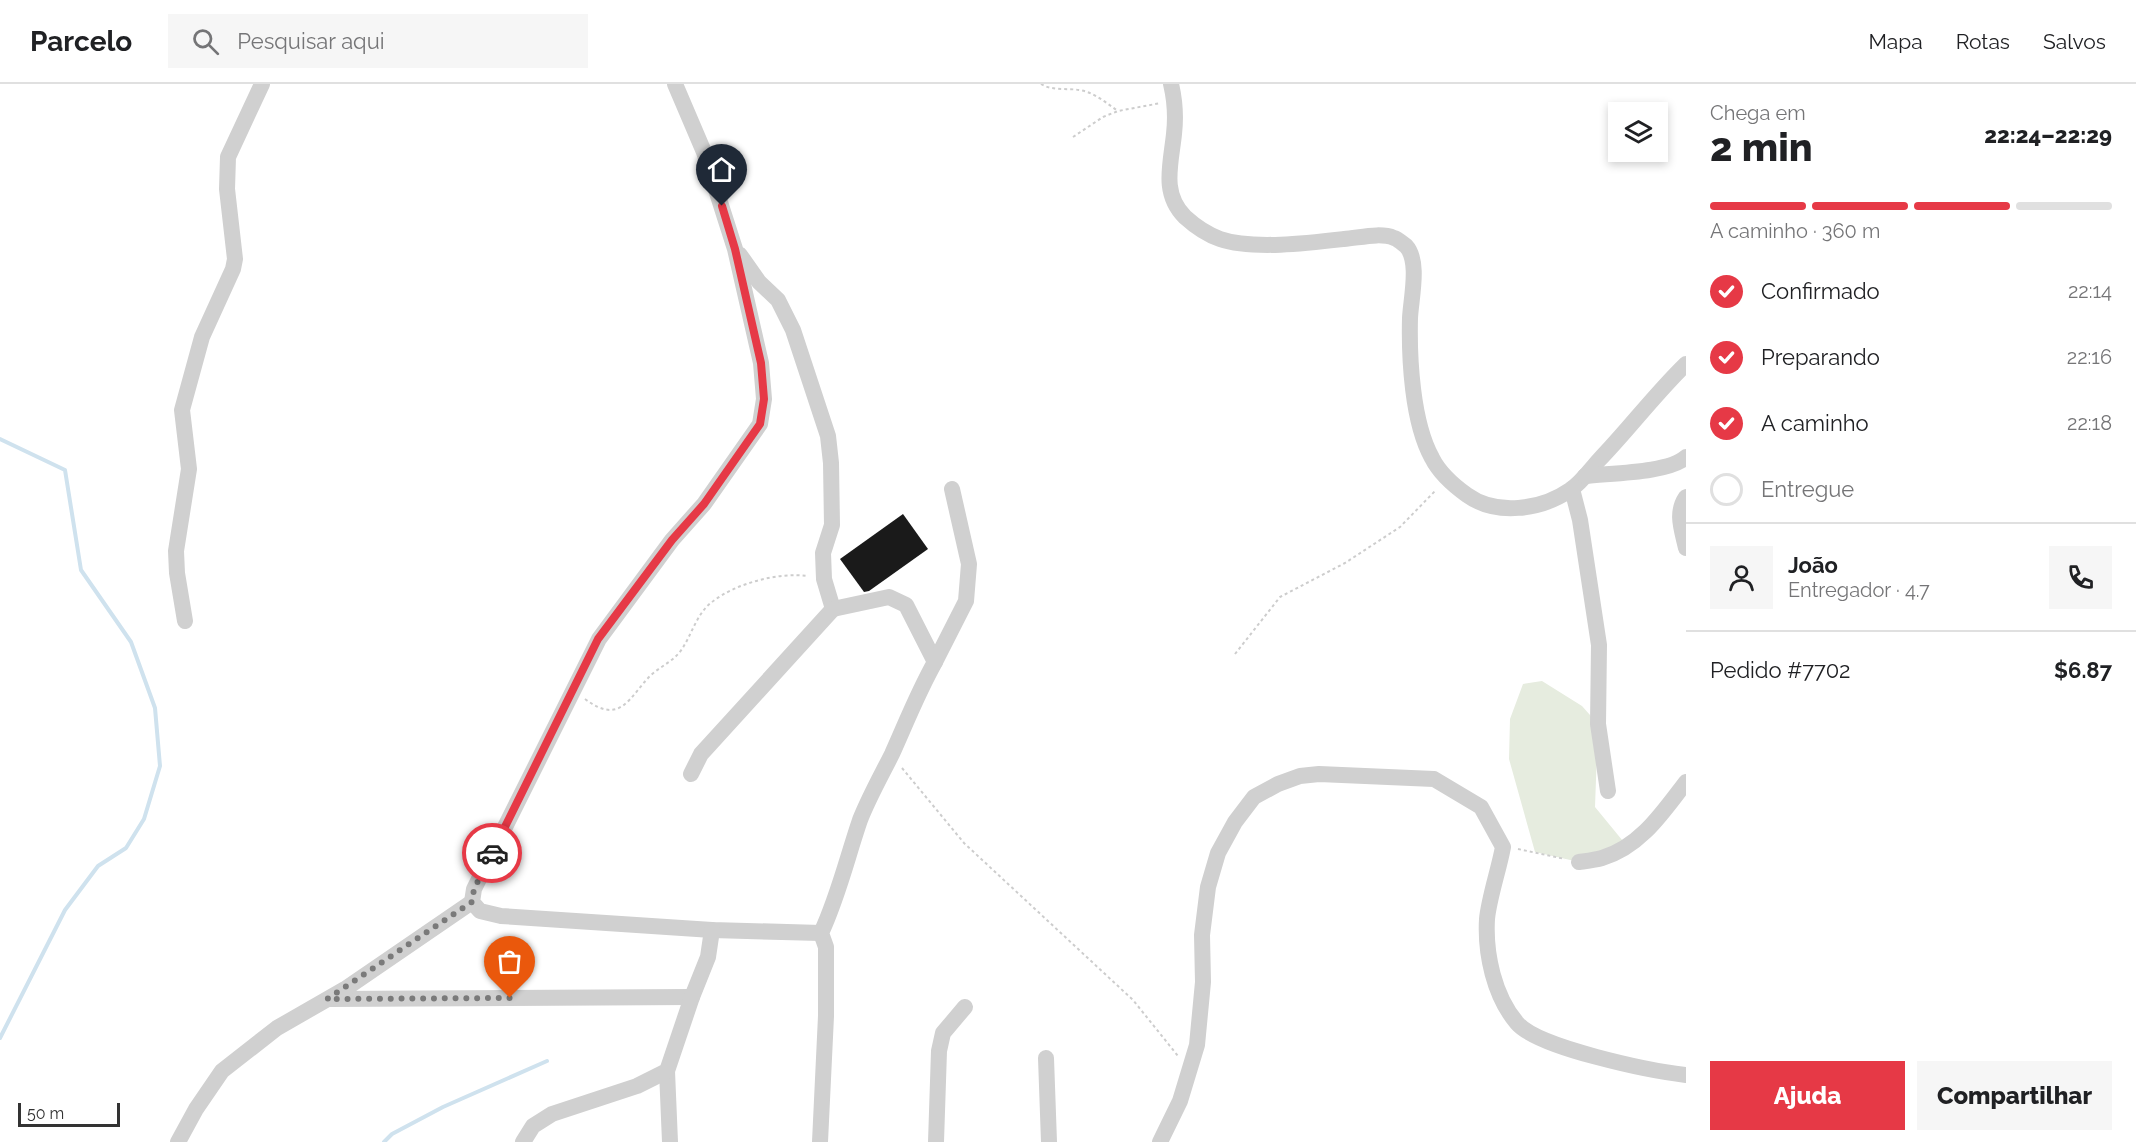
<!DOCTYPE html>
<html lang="pt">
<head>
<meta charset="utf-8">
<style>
  :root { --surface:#fff; --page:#f6f6f6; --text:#202124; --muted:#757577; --line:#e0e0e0; --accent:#e63946 }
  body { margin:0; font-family:Raleway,sans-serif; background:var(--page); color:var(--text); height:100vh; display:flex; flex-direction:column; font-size:22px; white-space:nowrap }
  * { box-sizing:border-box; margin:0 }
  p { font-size:20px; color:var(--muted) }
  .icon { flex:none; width:33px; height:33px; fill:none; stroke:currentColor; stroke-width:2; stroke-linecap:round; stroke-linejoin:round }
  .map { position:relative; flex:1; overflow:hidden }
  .details { display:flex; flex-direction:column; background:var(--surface); width:450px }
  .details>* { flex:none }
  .fabs { position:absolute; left:1608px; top:18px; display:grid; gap:12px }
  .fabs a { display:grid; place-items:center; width:60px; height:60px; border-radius:0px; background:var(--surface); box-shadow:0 3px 9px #0003; font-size:30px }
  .scale { position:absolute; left:18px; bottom:15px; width:102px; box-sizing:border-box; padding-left:6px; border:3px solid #333; border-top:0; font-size:16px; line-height:21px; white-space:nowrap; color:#333; -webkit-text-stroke:4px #fff; paint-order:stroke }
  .pin { position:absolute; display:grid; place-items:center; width:51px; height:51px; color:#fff; margin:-62px -26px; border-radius:50% 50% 50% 0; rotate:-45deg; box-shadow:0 0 6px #0007 }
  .pin .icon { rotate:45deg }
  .courier { position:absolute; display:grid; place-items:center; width:60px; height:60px; margin:-30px; border:4px solid #e63946; border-radius:50%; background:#fff; color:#222; box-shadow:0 2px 8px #0007 }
  .overview em { font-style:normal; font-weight:800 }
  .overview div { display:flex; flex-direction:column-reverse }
  .overview { display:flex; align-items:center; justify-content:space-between; height:102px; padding:0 24px }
  h1 { font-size:39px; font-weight:800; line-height:45px }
  .bar { display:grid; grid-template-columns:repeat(4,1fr); gap:9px 6px; align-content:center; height:72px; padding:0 24px }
  .bar i { height:8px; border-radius:4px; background:var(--line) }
  .bar .on { background:var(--accent) }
  .bar p { grid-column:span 4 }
  .line { display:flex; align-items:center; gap:15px; padding:0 24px; border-top:2px solid var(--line) }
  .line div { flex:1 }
  .round { display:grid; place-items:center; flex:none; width:63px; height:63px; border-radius:0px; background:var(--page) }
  ol { padding:0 24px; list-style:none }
  li { display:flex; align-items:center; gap:18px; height:66px }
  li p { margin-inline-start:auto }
  li .icon { padding:6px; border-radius:50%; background:var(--accent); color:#fff; stroke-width:4 }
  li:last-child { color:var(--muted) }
  li i { width:33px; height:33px; border:3px solid var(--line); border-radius:50% }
  .primary-button { display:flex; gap:12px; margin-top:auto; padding:12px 24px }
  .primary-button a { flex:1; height:69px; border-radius:0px; background:var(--accent); color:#fff; font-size:24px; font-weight:800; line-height:69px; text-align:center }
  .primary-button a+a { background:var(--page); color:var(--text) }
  header { display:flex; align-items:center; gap:36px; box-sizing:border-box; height:84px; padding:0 30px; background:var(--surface); border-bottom:2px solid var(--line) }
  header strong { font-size:28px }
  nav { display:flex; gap:33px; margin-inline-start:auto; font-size:21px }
  .search { width:420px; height:54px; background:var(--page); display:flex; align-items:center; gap:15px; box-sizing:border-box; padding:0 21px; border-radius:0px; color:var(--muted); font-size:22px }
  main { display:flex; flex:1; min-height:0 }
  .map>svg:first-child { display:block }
  .green { fill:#e6ecdf }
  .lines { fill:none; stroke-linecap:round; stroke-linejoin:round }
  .stream { stroke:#cfe2ee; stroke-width:4 }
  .building { fill:#1a1a1a }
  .path { stroke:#cdcdcd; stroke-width:2; stroke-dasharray:3 3; stroke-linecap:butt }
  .minor { stroke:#d0d0d0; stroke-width:16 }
  .done { stroke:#7a7a7a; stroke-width:6; stroke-dasharray:0 10.8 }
  .route { stroke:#e63946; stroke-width:8 }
</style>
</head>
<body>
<header>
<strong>Parcelo</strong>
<div class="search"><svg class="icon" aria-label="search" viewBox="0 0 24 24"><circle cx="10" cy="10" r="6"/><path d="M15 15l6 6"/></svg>Pesquisar aqui</div>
<nav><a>Mapa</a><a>Rotas</a><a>Salvos</a></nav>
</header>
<main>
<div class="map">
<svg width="1686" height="1058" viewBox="0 0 1686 1058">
  <rect width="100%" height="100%" fill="#fff"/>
  <polygon class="green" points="1542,597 1582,622 1598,640 1595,723 1627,762 1579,778 1535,768 1509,675 1510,635 1523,600"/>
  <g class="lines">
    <g class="stream">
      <polyline points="0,355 65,386 81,486 131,558 155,624 160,682 144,735 126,764 98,782 65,826 0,954"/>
      <polyline points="384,1058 392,1050 443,1023 547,977"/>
    </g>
  </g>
  <polygon class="building" points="903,430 928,465 869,507 864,508 840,475"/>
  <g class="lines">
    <g class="path">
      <path d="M1041,0C1052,7 1067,4 1079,6C1094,8 1106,19 1118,27"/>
      <polyline points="1073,53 1103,33 1118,27 1161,19"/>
      <polyline points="1235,570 1280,513 1345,479 1400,443 1436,406"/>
      <path d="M585,615C621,642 629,613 651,591C661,582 674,577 682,565C692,550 697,529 712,518C736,499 779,488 808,492"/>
      <polyline points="902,684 964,759 1133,916 1178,972"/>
      <polyline points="1518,765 1565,775"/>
    </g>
    <g class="minor">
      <polyline points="675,0 704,68 735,165 761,279 764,315 760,340 704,420 672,456 599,555 474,805 472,818 480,827 501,832 712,846 821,849"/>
      <path d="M1171,0C1175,17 1176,33 1174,50C1171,80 1161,109 1185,133C1196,143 1206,150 1220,155C1252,166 1310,159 1344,155C1359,154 1380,148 1394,154C1398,155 1403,160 1406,162C1420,177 1411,214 1410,234C1409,274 1412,338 1432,374C1440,390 1453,401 1467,411C1496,432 1541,426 1570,406C1581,399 1590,386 1599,376C1629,345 1655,310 1686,280"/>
      <path d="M740,171L759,198L778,216L793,246L828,352L831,379L832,441L823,469L824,495L833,525L889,513L906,521L935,578C918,608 906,639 892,670C881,692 869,713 860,736C847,774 838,813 821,849L826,863V932L820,1058"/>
      <path d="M1585,392C1610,389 1669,389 1686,373"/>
      <polyline points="1572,405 1580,436 1599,561 1598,640 1608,707"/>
      <path d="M1686,413C1675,429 1682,446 1686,464"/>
      <polyline points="185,537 177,489 176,467 189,385 182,326 202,253 233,185 235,175 227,105 228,73 262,0"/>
      <polyline points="935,578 966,517 969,480 952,405"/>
      <polyline points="691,690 701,670 833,525"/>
      <path d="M1579,778C1586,777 1595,776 1602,774C1640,763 1663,728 1686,698"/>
      <polyline points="330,915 692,913"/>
      <polyline points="1046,974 1049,1058"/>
      <polyline points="667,987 670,1058"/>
      <polyline points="178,1058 196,1025 222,987 277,944 345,905 472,818"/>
      <polyline points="523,1058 533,1042 552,1030 637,1002 667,987 692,913 708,873 712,846"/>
      <polyline points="936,1058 939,967 943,949 965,923"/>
      <path d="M1160,1058L1180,1017L1197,961L1203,898L1202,851L1208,803L1218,769L1235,738L1254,713L1278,700L1300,692L1319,690L1434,695L1481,723L1503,763C1499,785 1489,814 1487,835C1485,870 1494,912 1517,939C1538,964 1651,987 1686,991"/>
    </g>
  </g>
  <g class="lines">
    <polyline class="done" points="492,769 474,805 472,818 327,915 510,914"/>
    <polyline class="route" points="492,769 598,555 672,456 704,420 760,340 764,315 761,279 735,165 722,122"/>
  </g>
</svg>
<div class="fabs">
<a><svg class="icon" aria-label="layers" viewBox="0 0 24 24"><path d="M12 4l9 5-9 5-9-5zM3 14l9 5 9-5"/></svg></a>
</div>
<div class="scale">50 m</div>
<div class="pin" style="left:510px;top:914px;background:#ea580c"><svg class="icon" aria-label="bag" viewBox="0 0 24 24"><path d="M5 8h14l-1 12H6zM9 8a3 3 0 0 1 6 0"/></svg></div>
<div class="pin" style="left:722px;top:122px;background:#1f2937"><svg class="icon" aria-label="home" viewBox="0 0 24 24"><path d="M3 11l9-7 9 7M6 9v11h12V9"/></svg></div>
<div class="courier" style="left:492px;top:769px"><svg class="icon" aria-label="car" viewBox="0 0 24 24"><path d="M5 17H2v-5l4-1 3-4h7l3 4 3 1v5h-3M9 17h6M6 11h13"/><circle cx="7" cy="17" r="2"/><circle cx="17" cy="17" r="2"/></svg></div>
</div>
<section class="details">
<div class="overview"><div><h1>2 min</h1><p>Chega em</p></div><em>22:24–22:29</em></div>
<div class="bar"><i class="on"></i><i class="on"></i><i class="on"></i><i></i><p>A caminho · 360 m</p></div>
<ol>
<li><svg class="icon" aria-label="check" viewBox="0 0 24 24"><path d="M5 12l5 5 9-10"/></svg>Confirmado<p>22:14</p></li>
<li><svg class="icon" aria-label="check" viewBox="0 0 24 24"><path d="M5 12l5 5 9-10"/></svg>Preparando<p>22:16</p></li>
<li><svg class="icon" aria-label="check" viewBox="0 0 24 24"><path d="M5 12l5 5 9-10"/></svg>A caminho<p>22:18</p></li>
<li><i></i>Entregue</li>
</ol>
<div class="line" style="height:108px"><a class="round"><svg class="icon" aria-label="person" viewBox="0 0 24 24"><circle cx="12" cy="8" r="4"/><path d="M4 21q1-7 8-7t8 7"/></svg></a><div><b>João</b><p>Entregador · 4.7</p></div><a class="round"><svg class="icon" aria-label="phone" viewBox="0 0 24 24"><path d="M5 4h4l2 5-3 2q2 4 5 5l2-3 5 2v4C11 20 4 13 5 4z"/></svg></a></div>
<div class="line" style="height:78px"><div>Pedido #7702</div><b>$6.87</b></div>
<div class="primary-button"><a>Ajuda</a><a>Compartilhar</a></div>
</section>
</main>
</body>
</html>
